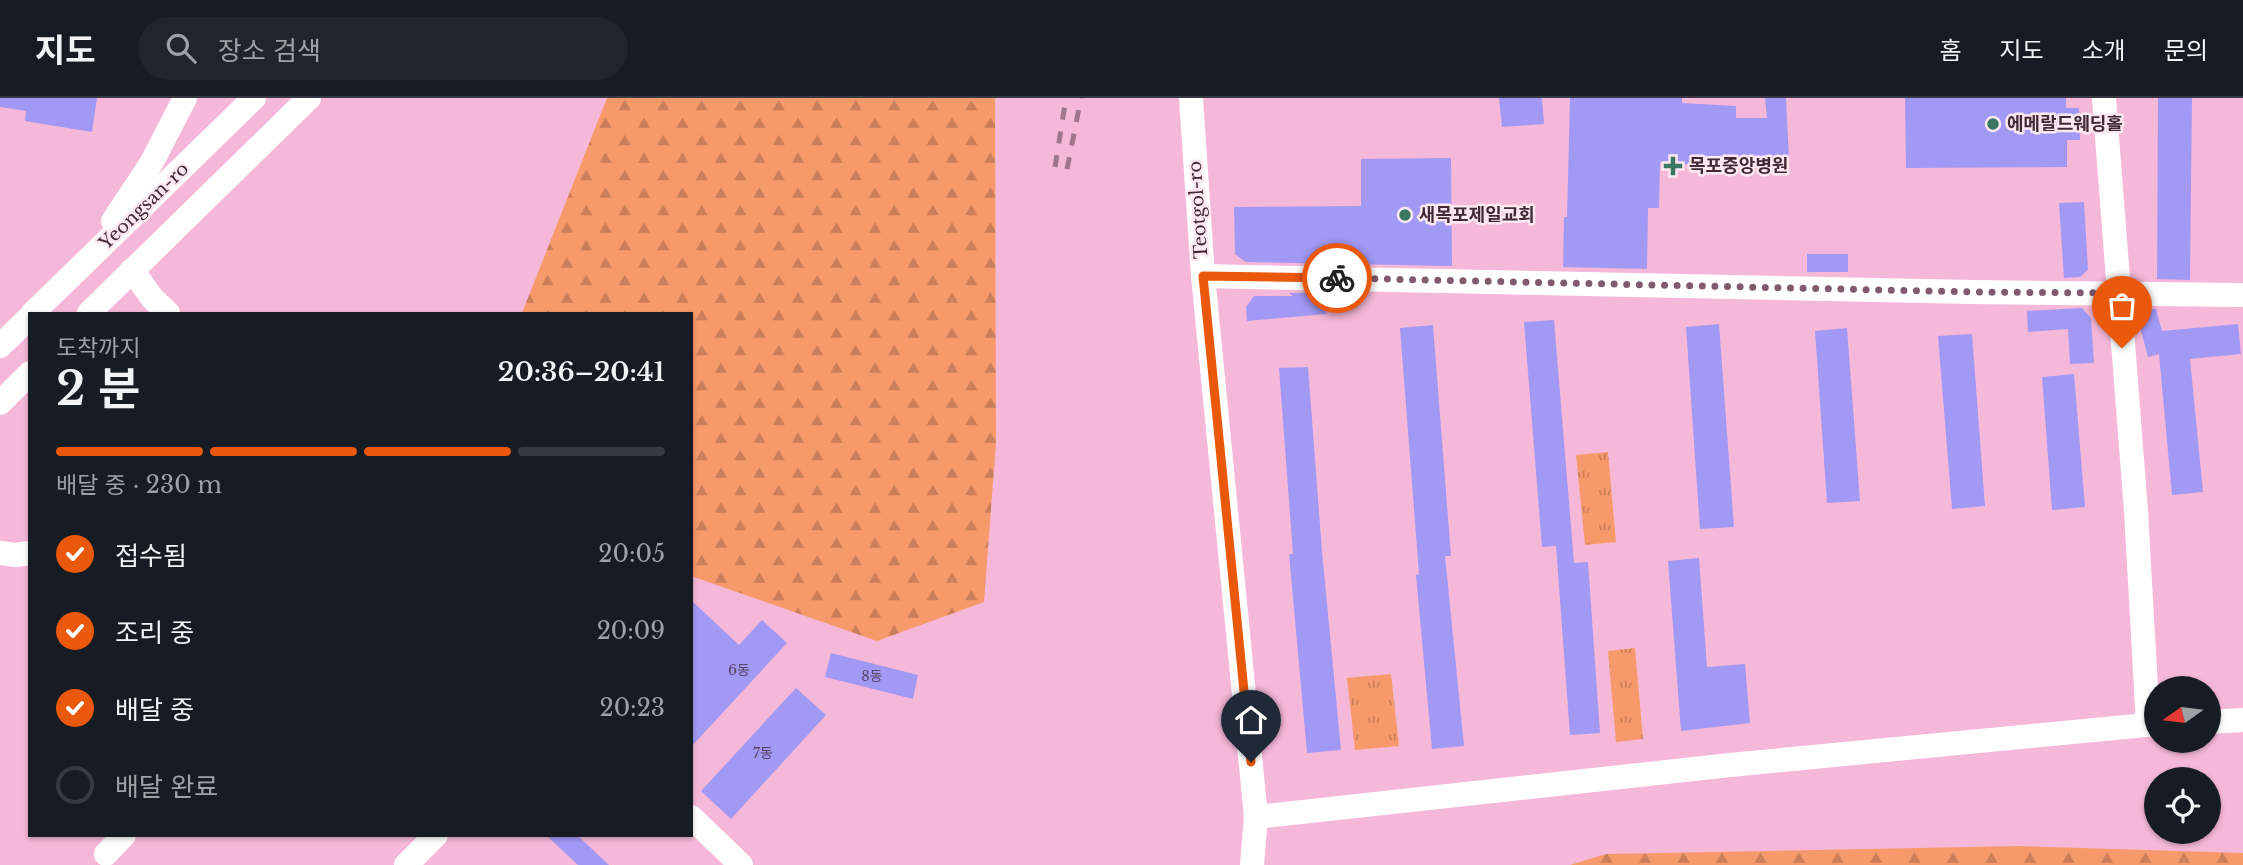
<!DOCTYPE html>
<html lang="ko">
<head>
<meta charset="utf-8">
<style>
  :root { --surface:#171b24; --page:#20242c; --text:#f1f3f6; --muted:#9ea1a6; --line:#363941; --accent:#ea580c }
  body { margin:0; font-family:"Libre Baskerville","Noto Sans KR",serif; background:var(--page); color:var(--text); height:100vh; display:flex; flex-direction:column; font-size:26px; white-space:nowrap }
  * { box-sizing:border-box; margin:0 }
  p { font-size:23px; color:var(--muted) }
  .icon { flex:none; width:38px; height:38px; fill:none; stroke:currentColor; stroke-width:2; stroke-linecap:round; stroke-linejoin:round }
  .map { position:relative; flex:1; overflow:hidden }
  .drawer { position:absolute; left:28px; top:214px; width:665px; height:525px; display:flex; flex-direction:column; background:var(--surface); border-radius:0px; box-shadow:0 2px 5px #0004 }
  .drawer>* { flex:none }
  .needle { width:46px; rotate:256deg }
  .controls { position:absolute; left:2144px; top:578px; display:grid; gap:14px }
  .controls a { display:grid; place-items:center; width:77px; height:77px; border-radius:50%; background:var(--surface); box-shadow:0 2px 5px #0004; font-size:35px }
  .pin { position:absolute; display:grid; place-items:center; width:60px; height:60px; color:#fff; margin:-72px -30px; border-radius:50% 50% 50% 0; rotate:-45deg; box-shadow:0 0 7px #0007 }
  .pin .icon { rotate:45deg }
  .courier { position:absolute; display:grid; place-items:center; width:70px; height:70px; margin:-35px; border:5px solid #ea580c; border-radius:50%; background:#fff; color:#222; box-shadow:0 2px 9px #0007 }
  .summary em { font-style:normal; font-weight:600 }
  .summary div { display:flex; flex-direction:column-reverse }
  .summary { display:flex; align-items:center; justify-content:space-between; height:119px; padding:0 28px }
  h1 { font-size:46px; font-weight:600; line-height:52px }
  .bar { display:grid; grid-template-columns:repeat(4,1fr); gap:10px 7px; align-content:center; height:84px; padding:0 28px }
  .bar i { height:9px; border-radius:5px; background:var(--line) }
  .bar .active { background:var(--accent) }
  .bar p { grid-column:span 4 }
  ol { padding:0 28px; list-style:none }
  li { display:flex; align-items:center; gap:21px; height:77px }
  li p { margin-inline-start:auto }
  li .icon { padding:7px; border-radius:50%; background:var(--accent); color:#fff; stroke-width:4 }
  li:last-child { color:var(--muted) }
  li i { width:38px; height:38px; border:4px solid var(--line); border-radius:50% }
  header { display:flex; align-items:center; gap:42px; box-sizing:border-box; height:98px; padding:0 35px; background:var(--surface); border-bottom:2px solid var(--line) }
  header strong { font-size:33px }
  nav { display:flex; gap:38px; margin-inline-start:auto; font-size:24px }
  .search { width:490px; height:63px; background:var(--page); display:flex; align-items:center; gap:18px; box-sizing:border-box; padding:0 24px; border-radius:38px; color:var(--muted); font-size:26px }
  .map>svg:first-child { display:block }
  .forest { fill:url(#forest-firs) }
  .park { fill:url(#park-tufts) }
  .building { fill:#a299f5 }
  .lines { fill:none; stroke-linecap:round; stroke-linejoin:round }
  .minor { stroke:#fff; stroke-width:24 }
  .rail { stroke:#a1758b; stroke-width:5; stroke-dasharray:12 12; stroke-linecap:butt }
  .done { stroke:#805b6e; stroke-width:7; stroke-dasharray:0 12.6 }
  .route { stroke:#ea580c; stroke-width:9 }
  .poi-dot { fill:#3c7761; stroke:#fce8f1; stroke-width:2.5 }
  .labels { text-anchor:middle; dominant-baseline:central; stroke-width:5; stroke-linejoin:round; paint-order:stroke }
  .number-label { font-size:14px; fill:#594565 }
  .poi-label { font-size:18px; font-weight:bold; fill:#412935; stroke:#fce8f1; text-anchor:start }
  .street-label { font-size:18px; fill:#412935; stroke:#fce8f1 }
</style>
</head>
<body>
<header>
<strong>지도</strong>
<div class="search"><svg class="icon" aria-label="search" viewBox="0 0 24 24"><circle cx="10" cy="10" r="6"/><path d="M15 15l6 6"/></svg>장소 검색</div>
<nav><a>홈</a><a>지도</a><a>소개</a><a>문의</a></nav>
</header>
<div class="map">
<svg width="2243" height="767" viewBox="0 0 2243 767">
  <defs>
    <pattern id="forest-firs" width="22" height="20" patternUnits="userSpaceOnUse" patternTransform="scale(1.75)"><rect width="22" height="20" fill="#f79a6b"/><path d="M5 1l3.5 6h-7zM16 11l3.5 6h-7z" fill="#ca7e59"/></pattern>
    <pattern id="park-tufts" width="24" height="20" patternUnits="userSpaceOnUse" patternTransform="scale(1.75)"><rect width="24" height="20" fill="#f79a6b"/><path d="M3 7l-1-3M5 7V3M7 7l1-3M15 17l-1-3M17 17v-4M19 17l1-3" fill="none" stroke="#ca7e59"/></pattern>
  </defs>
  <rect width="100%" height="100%" fill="#f6b8d8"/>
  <g class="forest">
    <polygon points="607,0 995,0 996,344 984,504 877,543 691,478 691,215 522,215"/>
    <polygon points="2020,748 2243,755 2243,767 1570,767 1606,756"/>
  </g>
  <g class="park">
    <polygon points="1608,354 1616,444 1585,447 1576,357"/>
    <polygon points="1635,550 1643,641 1616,644 1608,553"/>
    <polygon points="1391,576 1399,648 1355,652 1347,580"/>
  </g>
  <g class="building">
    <polygon points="0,0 97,0 92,34 25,23 26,13 0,9"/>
    <polygon points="1499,0 1542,0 1544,26 1502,29"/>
    <polygon points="1570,0 1682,0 1682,5 1736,8 1736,20 1767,20 1765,0 1786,0 1789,61 1734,61 1733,69 1660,65 1659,110 1648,110 1647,171 1563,169 1564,119 1567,119"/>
    <polygon points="1905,0 2066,0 2066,10 2079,10 2080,42 2067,42 2067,69 1906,70"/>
    <polygon points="2158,0 2192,0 2190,182 2157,181"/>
    <polygon points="1451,60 1452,168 1246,164 1235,156 1234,109 1361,108 1361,61"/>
    <polygon points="2084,104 2088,172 2080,179 2064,180 2059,105"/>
    <rect x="1807" y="156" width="41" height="18"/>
    <polygon points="1289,195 1323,195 1326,216 1247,223 1246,209 1254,198 1293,198"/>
    <polygon points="2082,210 2091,220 2094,265 2070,266 2068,231 2028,234 2027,213"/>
    <polygon points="2153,211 2156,211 2162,233 2238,226 2241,256 2190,261 2203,394 2172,397 2159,256 2148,259 2140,229"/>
    <polygon points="1554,222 1574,465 1588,464 1600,635 1570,637 1556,448 1542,449 1524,224"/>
    <polygon points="1719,226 1734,429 1700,431 1686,229"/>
    <polygon points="1433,227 1451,458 1445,458 1464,648 1432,651 1416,477 1419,476 1400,230"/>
    <polygon points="1847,230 1860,403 1827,405 1815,233"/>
    <polygon points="1972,236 1985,408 1952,411 1938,238"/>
    <polygon points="1308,269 1322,453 1341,652 1307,655 1289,456 1293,456 1279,270"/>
    <polygon points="2074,276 2085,409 2052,412 2042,279"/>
    <polygon points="1699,460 1707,569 1745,566 1750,625 1681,633 1668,463"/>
    <polygon points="691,502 739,547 762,522 787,545 691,649"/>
    <polygon points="831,555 918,577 913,601 825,579"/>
    <polygon points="796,590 826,617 731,721 701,693"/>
    <polygon points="546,737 577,737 609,767 578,767"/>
  </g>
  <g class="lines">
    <g class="minor">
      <polyline points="1191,0 1203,178 1256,719 1252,767"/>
      <polyline points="2104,0 2136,413 2148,626"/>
      <polyline points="113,123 152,64 185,0"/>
      <polyline points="132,172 153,201 168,215"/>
      <polyline points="1203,178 1973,194 2243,197"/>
      <polyline points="33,215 254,0"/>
      <polyline points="89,215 309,0"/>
      <polyline points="0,248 30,219"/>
      <polyline points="0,305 30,275"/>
      <polyline points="0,455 15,457 30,455"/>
      <polyline points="2208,624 2243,622"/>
      <polyline points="691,719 741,767"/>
      <polyline points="1256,719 1730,667 2156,626"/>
      <polyline points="106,756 124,737"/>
      <polyline points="406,767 436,737"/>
    </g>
    <g class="rail">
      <polyline points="1055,69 1066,0"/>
      <polyline points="1067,71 1081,0"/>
    </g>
  </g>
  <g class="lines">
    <polyline class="done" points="1337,180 1973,194 2118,195 2122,250"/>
    <polyline class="route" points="1251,664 1203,178 1337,180"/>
  </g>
  <g class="poi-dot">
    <circle cx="1993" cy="26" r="7"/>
    <path d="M1669.5 57.5h7v7h7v7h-7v7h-7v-7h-7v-7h7z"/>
    <circle cx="1405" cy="117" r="7"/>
  </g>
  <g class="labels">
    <g class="number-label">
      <text x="739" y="572">6동</text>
      <text x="872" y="578">8동</text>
      <text x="763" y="655">7동</text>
    </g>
    <g class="poi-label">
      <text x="2007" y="26">에메랄드웨딩홀</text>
      <text x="1689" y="68">목포중앙병원</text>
      <text x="1419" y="117">새목포제일교회</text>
    </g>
    <g class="street-label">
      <text transform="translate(144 108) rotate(-44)">Yeongsan-ro</text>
      <text transform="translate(1198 112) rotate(-94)">Teotgol-ro</text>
    </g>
  </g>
</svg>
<div class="controls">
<a><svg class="needle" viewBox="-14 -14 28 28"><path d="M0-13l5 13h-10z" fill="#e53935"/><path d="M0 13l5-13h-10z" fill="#9ea1a6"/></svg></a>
<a><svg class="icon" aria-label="locate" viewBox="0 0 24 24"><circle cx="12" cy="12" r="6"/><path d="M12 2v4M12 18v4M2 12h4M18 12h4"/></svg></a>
</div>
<div class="pin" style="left:2122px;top:250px;background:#ea580c"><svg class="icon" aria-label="bag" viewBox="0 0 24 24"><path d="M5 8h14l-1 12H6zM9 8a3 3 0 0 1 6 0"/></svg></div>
<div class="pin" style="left:1251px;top:664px;background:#1f2937"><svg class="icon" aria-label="home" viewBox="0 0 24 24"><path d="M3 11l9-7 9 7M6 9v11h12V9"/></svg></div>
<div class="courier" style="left:1337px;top:180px"><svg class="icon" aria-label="bike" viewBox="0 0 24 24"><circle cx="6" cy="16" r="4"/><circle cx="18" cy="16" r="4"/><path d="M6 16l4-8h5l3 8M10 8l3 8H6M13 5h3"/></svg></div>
<section class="drawer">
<div class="summary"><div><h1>2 분</h1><p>도착까지</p></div><em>20:36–20:41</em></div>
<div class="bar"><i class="active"></i><i class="active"></i><i class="active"></i><i></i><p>배달 중 · 230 m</p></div>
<ol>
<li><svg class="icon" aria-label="check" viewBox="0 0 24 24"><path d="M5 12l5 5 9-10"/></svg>접수됨<p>20:05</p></li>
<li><svg class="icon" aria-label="check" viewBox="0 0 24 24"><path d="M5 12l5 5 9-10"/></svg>조리 중<p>20:09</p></li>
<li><svg class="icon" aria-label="check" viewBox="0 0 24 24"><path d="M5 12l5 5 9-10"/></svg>배달 중<p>20:23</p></li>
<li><i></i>배달 완료</li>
</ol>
</section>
</div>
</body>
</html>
